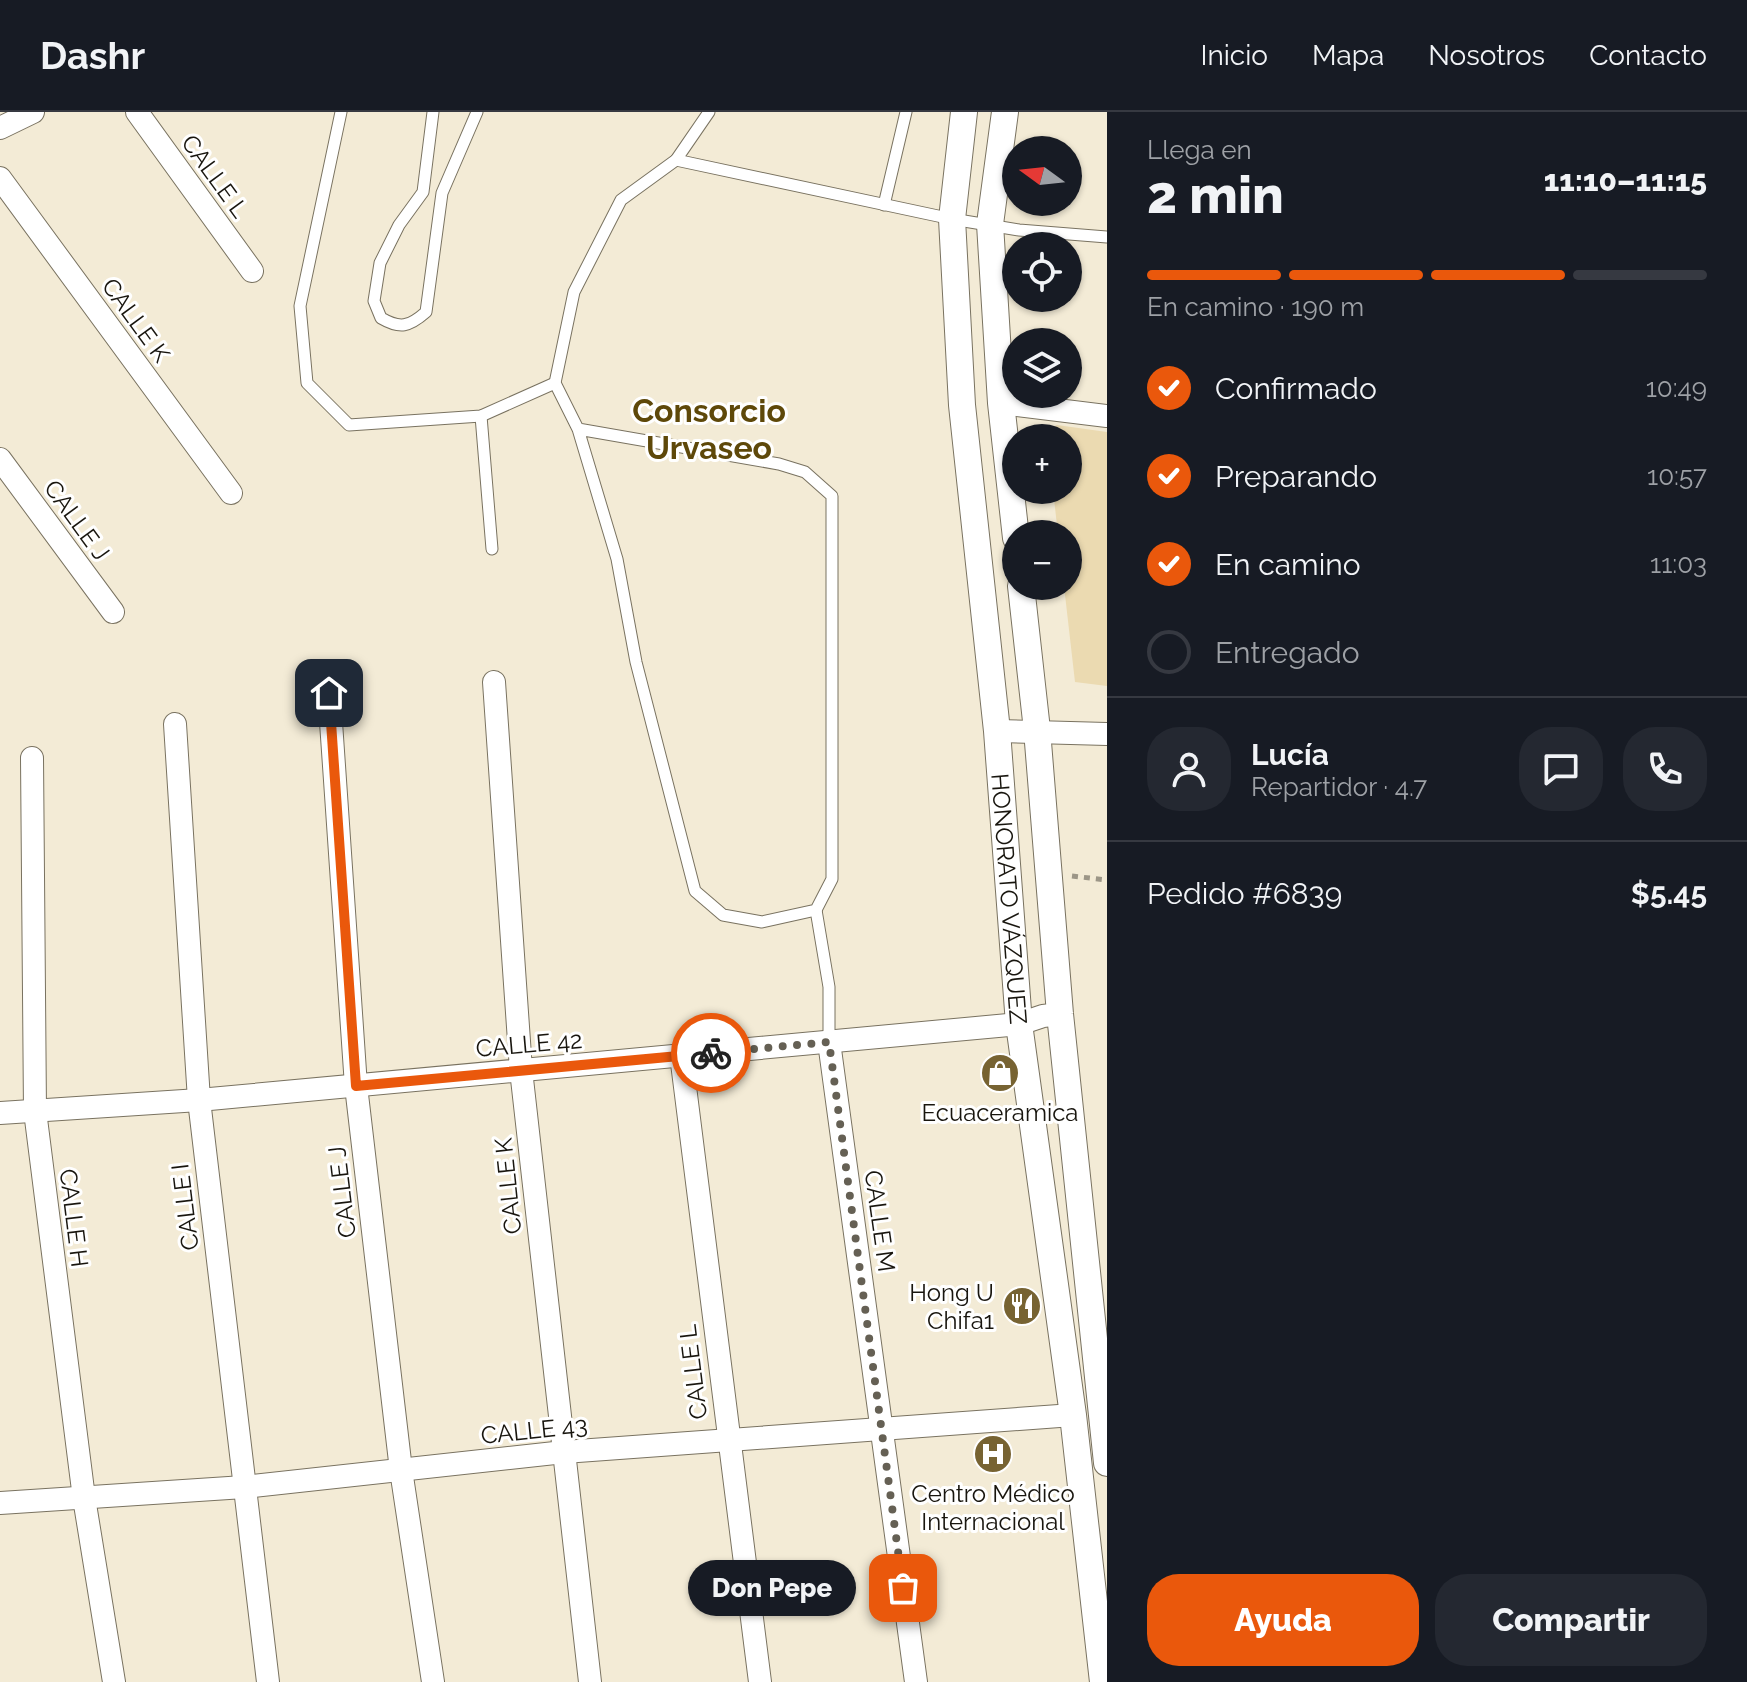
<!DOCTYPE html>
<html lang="es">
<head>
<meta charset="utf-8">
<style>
  :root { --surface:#171b24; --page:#242831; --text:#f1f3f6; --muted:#9ea1a6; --line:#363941; --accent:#ea580c }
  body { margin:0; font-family:Raleway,sans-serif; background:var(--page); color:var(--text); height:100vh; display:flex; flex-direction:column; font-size:30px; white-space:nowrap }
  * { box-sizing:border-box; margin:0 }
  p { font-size:26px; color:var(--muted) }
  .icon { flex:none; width:44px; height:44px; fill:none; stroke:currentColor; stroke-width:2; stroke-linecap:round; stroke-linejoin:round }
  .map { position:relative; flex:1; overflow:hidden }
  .panel { display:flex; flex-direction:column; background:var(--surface); width:640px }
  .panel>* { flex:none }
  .needle { width:52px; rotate:285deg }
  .tools { position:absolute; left:1002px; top:24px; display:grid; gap:16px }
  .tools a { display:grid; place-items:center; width:80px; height:80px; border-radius:50%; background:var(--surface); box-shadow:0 2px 6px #0004; font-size:40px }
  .pin { position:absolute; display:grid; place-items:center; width:68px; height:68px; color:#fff; margin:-34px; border-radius:16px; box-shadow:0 4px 12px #0006 }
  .courier { position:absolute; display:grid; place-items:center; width:80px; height:80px; margin:-40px; border:6px solid #ea580c; border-radius:50%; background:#fff; color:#222; box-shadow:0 2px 10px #0007 }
  .bubble { position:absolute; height:56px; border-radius:28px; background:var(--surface); box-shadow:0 2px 6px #0004; font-size:26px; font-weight:800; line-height:56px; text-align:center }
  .summary em { font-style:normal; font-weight:800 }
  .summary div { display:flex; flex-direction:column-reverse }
  .summary { display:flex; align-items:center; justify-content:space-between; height:136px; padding:0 40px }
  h1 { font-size:52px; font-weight:800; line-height:60px }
  .bar { display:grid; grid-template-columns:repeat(4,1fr); gap:12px 8px; align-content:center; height:96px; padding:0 40px }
  .bar i { height:10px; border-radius:6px; background:var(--line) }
  .bar .current { background:var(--accent) }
  .bar p { grid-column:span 4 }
  .line { display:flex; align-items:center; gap:20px; padding:0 40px; border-top:2px solid var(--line) }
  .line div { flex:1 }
  .round { display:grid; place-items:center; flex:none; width:84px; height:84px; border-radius:32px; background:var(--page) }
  ol { padding:0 40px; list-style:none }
  li { display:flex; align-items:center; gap:24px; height:88px }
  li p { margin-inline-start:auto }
  li .icon { padding:8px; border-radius:50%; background:var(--accent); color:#fff; stroke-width:4 }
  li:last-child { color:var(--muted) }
  li i { width:44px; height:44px; border:4px solid var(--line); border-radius:50% }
  .action { display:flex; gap:16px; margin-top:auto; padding:16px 40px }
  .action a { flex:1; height:92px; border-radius:32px; background:var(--accent); color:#fff; font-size:32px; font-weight:800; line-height:92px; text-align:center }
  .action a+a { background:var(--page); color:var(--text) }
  header { display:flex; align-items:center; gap:48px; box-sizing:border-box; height:112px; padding:0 40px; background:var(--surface); border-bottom:2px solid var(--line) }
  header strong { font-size:38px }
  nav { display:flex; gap:44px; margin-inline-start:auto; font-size:28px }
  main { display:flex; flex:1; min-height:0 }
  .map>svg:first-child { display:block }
  .green { fill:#ebdab1 }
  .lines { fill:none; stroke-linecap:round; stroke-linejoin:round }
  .service-casing { stroke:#797260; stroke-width:13 }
  .minor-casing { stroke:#797260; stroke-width:24 }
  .tertiary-casing { stroke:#797260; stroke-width:28 }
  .path { stroke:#9c9687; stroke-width:5; stroke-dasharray:6 6; stroke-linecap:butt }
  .service { stroke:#fff; stroke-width:11 }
  .minor { stroke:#fff; stroke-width:22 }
  .tertiary { stroke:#fff; stroke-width:26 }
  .done { stroke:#656054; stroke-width:8; stroke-dasharray:0 14.4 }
  .route { stroke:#ea580c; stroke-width:10 }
  .labels { text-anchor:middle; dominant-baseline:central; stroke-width:6; stroke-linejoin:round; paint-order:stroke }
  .street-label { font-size:24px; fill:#18150e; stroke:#fff }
  .poi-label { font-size:24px; fill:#18150e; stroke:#fff }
  .district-label { font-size:32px; font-weight:bold; fill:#5e4809; stroke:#fff }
</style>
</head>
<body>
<header>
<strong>Dashr</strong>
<nav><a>Inicio</a><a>Mapa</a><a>Nosotros</a><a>Contacto</a></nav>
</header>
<main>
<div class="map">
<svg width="1107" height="1570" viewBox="0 0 1107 1570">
  <rect width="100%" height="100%" fill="#f3ebd6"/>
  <polygon class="green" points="1057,313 1107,320 1107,574 1075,570 1064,474 1068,474 1068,422 1058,422 1053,378 1068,378 1068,326 1047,326 1046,320"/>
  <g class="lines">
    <defs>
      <g id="service">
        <polyline points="341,0 300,194 307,271 349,313 481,304 555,271"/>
        <path d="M433,0L423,80L399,113L380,151L374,189L381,206C400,217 409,215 426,200L442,81L477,0"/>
        <polyline points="709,0 676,48 952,107 1019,118 1107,125"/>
        <polyline points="884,93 906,0"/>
        <polyline points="481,304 492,437"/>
        <polyline points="578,317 779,352 805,360 832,384 832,767 816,798 762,810 723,803 695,779 636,550 617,447 578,317 555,271 574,180 621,88 676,48"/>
        <polyline points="816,798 829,875 829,930"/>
      </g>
      <g id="minor">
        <polyline points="137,0 252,159"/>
        <polyline points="0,16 33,0"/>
        <polyline points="0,66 231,381"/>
        <polyline points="1001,291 1107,304"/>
        <polyline points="0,347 113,500"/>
        <polyline points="494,570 521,958 590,1570"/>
        <polyline points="329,581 356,974 401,1358 433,1570"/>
        <polyline points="175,612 199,988 268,1570"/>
        <polyline points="997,619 1107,622"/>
        <polyline points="32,646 35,999 84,1386 114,1570"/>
        <polyline points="829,930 916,1570"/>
        <polyline points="681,943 760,1570"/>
        <polyline points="0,1001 199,988 1019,912 1043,904 1060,902"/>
        <polyline points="0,1391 244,1375 564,1340 1073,1303"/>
      </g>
      <g id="tertiary">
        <path id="s1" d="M964,0L952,107L962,293L997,619L1019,912L1073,1303L1103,1570"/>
        <polyline points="1005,0 990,112 1001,291 1016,426"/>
        <polyline points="1021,474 1037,618 1060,902 1107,1351"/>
      </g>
    </defs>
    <use href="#service" class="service-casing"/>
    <use href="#minor" class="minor-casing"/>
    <use href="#tertiary" class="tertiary-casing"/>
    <polyline class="path" points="1072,764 1107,768"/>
    <use href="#service" class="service"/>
    <use href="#minor" class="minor"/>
    <use href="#tertiary" class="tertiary"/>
  </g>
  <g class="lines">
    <polyline class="done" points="711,941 829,930 903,1476"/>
    <polyline class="route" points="329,581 356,974 711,941"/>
  </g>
  <defs>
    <symbol id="shop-disc" viewBox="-11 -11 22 22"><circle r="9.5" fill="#776332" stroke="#fff"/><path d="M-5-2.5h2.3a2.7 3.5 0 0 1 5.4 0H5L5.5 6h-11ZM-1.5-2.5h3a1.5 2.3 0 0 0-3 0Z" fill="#fff"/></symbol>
    <symbol id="restaurant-disc" viewBox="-11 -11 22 22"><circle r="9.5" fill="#776332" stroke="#fff"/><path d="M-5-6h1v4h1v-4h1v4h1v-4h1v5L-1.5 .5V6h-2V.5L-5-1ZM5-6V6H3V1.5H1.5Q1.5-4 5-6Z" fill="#fff"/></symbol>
    <symbol id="hospital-disc" viewBox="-11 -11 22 22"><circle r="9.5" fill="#776332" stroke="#fff"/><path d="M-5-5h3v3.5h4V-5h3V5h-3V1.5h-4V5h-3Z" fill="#fff"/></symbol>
  </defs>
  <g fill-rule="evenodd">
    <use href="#shop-disc" x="978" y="939" width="44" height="44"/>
    <use href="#restaurant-disc" x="1000" y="1172" width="44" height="44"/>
    <use href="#hospital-disc" x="971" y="1320" width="44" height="44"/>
  </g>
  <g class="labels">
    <g class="street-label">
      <text transform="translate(215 64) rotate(54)">CALLE L</text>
      <text transform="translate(136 208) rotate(54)">CALLE K</text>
      <text transform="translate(77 408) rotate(54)">CALLE J</text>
      <text stroke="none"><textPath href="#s1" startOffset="790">HONORATO VÁZQUEZ</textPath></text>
      <text transform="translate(529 932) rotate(-5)">CALLE 42</text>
      <text transform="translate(508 1074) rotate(-96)">CALLE K</text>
      <text transform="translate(342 1080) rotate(-97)">CALLE J</text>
      <text transform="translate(185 1095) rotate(-97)">CALLE I</text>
      <text transform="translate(74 1106) rotate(83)">CALLE H</text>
      <text transform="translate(880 1109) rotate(82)">CALLE M</text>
      <text transform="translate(693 1260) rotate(-97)">CALLE L</text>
      <text transform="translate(534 1318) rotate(-6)">CALLE 43</text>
    </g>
    <g class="poi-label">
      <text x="1000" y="1000">Ecuaceramica</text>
      <text x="994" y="1180" text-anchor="end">Hong U<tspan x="994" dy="28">Chifa1</tspan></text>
      <text x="993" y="1381">Centro Médico<tspan x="993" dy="28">Internacional</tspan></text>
    </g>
    <g class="district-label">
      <text x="709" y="298">Consorcio<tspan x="709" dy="37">Urvaseo</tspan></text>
    </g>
  </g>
</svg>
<div class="tools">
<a><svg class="needle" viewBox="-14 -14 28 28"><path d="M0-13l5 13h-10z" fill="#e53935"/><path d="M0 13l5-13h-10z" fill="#9ea1a6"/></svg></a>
<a><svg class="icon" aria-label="locate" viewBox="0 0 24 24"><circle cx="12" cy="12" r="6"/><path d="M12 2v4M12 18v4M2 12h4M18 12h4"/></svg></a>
<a><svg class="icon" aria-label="layers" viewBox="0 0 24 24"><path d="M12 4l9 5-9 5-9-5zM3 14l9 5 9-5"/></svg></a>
<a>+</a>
<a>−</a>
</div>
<div class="pin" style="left:903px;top:1476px;background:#ea580c"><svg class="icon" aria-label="bag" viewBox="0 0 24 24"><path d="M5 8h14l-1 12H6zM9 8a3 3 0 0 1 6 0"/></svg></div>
<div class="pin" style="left:329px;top:581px;background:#1f2937"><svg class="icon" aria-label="home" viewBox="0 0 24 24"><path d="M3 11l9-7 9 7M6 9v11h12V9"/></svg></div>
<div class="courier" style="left:711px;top:941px"><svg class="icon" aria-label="bike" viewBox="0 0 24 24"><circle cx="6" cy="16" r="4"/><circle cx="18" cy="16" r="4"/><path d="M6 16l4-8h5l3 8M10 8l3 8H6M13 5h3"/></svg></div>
<div class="bubble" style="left:688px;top:1448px;width:168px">Don Pepe</div>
</div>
<section class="panel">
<div class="summary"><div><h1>2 min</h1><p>Llega en</p></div><em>11:10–11:15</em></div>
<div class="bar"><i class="current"></i><i class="current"></i><i class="current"></i><i></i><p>En camino · 190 m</p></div>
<ol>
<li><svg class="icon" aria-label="check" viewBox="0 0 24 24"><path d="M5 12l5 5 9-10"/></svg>Confirmado<p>10:49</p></li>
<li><svg class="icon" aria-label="check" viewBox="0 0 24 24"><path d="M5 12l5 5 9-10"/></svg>Preparando<p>10:57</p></li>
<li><svg class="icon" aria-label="check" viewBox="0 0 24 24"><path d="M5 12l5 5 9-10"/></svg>En camino<p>11:03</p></li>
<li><i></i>Entregado</li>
</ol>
<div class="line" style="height:144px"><a class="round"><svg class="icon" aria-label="person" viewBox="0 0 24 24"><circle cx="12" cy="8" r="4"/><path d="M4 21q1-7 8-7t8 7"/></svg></a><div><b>Lucía</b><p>Repartidor · 4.7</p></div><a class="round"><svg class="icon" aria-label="chat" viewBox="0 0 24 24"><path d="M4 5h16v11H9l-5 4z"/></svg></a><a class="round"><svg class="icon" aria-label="phone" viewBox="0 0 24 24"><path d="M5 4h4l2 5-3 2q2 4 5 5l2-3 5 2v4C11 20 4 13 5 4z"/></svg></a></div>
<div class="line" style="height:104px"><div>Pedido #6839</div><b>$5.45</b></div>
<div class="action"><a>Ayuda</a><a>Compartir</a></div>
</section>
</main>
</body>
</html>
